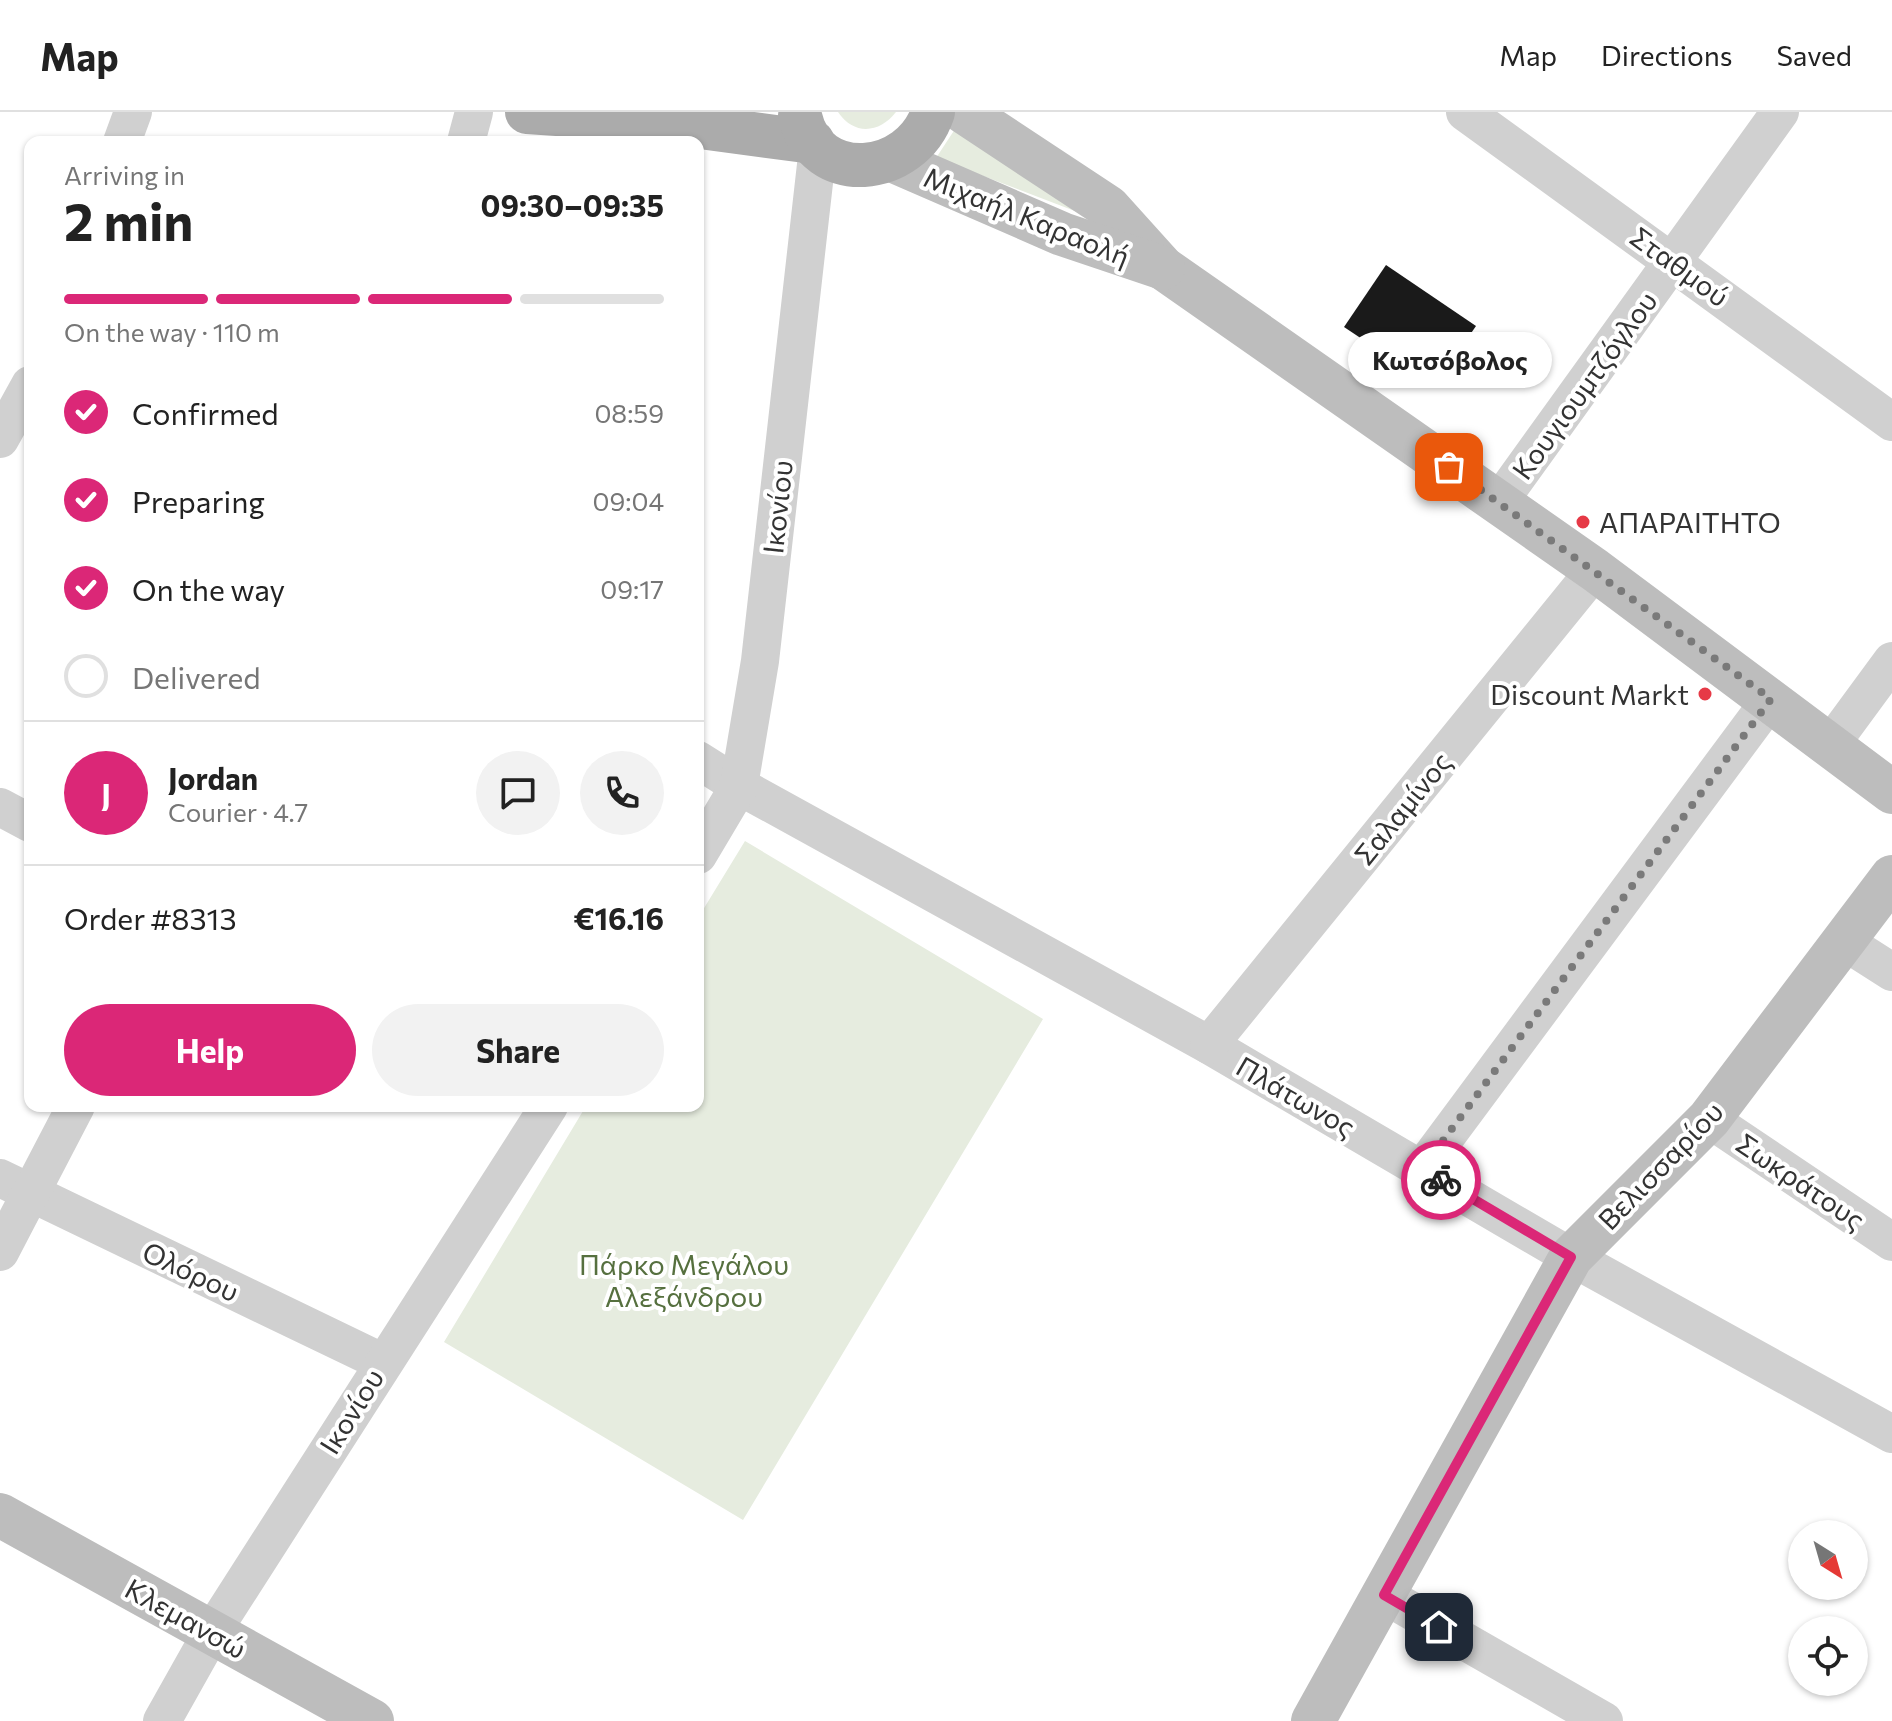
<!DOCTYPE html>
<html lang="en">
<head>
<meta charset="utf-8">
<style>
  :root { --surface:#fff; --page:#f2f2f2; --text:#222; --muted:#767676; --line:#e0e0e0; --accent:#db2777 }
  body { margin:0; font-family:Commissioner,sans-serif; background:var(--page); color:var(--text); height:100vh; display:flex; flex-direction:column; font-size:30px; white-space:nowrap }
  * { box-sizing:border-box; margin:0 }
  p { font-size:26px; color:var(--muted) }
  .icon { flex:none; width:44px; height:44px; fill:none; stroke:currentColor; stroke-width:2; stroke-linecap:round; stroke-linejoin:round }
  .map { position:relative; flex:1; overflow:hidden }
  .side { position:absolute; left:24px; top:24px; width:680px; height:976px; display:flex; flex-direction:column; background:var(--surface); border-radius:16px; box-shadow:0 2px 6px #0004 }
  .side>* { flex:none }
  .needle { width:52px; rotate:143deg }
  .buttons { position:absolute; left:1788px; top:1408px; display:grid; gap:16px }
  .buttons a { display:grid; place-items:center; width:80px; height:80px; border-radius:50%; background:var(--surface); box-shadow:0 2px 6px #0004; font-size:40px }
  .pin { position:absolute; display:grid; place-items:center; width:68px; height:68px; color:#fff; margin:-34px; border-radius:16px; box-shadow:0 4px 12px #0006 }
  .courier { position:absolute; display:grid; place-items:center; width:80px; height:80px; margin:-40px; border:6px solid #db2777; border-radius:50%; background:#fff; color:#222; box-shadow:0 2px 10px #0007 }
  .bubble { position:absolute; height:56px; border-radius:28px; background:var(--surface); box-shadow:0 2px 6px #0004; font-size:26px; font-weight:700; line-height:56px; text-align:center }
  .summary em { font-style:normal; font-weight:700 }
  .summary div { display:flex; flex-direction:column-reverse }
  .summary { display:flex; align-items:center; justify-content:space-between; height:136px; padding:0 40px }
  h1 { font-size:52px; font-weight:700; line-height:60px }
  .bar { display:grid; grid-template-columns:repeat(4,1fr); gap:12px 8px; align-content:center; height:96px; padding:0 40px }
  .bar i { height:10px; border-radius:6px; background:var(--line) }
  .bar .on { background:var(--accent) }
  .bar p { grid-column:span 4 }
  .line { display:flex; align-items:center; gap:20px; padding:0 40px; border-top:2px solid var(--line) }
  .line div { flex:1 }
  .round { display:grid; place-items:center; flex:none; width:84px; height:84px; border-radius:42px; background:var(--page) }
  ol { padding:0 40px; list-style:none }
  li { display:flex; align-items:center; gap:24px; height:88px }
  li p { margin-inline-start:auto }
  li .icon { padding:8px; border-radius:50%; background:var(--accent); color:#fff; stroke-width:4 }
  li:last-child { color:var(--muted) }
  li i { width:44px; height:44px; border:4px solid var(--line); border-radius:50% }
  .action { display:flex; gap:16px; margin-top:auto; padding:16px 40px }
  .action a { flex:1; height:92px; border-radius:48px; background:var(--accent); color:#fff; font-size:32px; font-weight:700; line-height:92px; text-align:center }
  .action a+a { background:var(--page); color:var(--text) }
  header { display:flex; align-items:center; gap:48px; box-sizing:border-box; height:112px; padding:0 40px; background:var(--surface); border-bottom:2px solid var(--line) }
  header strong { font-size:38px }
  nav { display:flex; gap:44px; margin-inline-start:auto; font-size:28px }
  .map>svg:first-child { display:block }
  .green { fill:#e6ecdf }
  .building { fill:#1a1a1a }
  .lines { fill:none; stroke-linecap:round; stroke-linejoin:round }
  .street { stroke:#d0d0d0; stroke-width:38 }
  .secondary { stroke:#bdbdbd; stroke-width:44 }
  .primary { stroke:#ababab; stroke-width:44 }
  .done { stroke:#7a7a7a; stroke-width:8; stroke-dasharray:0 14.4 }
  .route { stroke:#db2777; stroke-width:10 }
  .poi-dot { fill:#e63946; stroke:#fff; stroke-width:3 }
  .labels { text-anchor:middle; dominant-baseline:central; stroke-width:8; stroke-linejoin:round; paint-order:stroke }
  .street-label { font-size:28px; fill:#333; stroke:#fff }
  .poi-label { font-size:28px; fill:#333; stroke:#fff; text-anchor:start }
  .park-label { font-size:28px; fill:#56703f; stroke:#fff }
</style>
</head>
<body>
<header>
<strong>Map</strong>
<nav><a>Map</a><a>Directions</a><a>Saved</a></nav>
</header>
<div class="map">
<svg width="1892" height="1609" viewBox="0 0 1892 1609">
  <rect width="100%" height="100%" fill="#fff"/>
  <g class="green">
    <path d="M838,0H896C880,21 854,24 838,0Z"/>
    <polygon points="959,11 1080,101 936,46"/>
    <polygon points="745,729 1043,907 743,1408 444,1230 586,994 698,994 698,806"/>
  </g>
  <polygon class="building" points="1386,153 1476,214 1434,275 1344,215"/>
  <g class="lines">
    <g class="street">
      <polyline points="1465,0 1892,310"/>
      <polyline points="122,30 133,0"/>
      <polyline points="466,30 474,0"/>
      <polyline points="0,327 30,273"/>
      <polyline points="1499,390 1780,0"/>
      <polyline points="1831,632 1892,549"/>
      <polyline points="698,648 739,674 1209,933 1571,1145 1892,1322"/>
      <polyline points="0,695 30,711"/>
      <polyline points="698,743 739,674 760,549 818,35"/>
      <polyline points="1845,830 1892,860"/>
      <polyline points="1209,933 1595,458"/>
      <polyline points="1709,1007 1892,1130"/>
      <polyline points="1422,1057 1771,587"/>
      <polyline points="0,1066 382,1250"/>
      <polyline points="0,1140 76,994"/>
      <polyline points="1384,1483 1604,1609"/>
      <polyline points="162,1609 212,1520 549,994"/>
    </g>
    <g class="secondary">
      <polyline points="964,0 1108,95 1163,156 1595,458 1892,680"/>
      <polyline points="892,48 1062,122 1163,156"/>
      <polyline points="0,1403 372,1609"/>
      <polyline points="1313,1609 1571,1145 1709,1007 1892,765"/>
    </g>
    <g class="primary">
      <polyline points="527,0 648,8 813,30"/>
      <path d="M800,4C815,74 911,66 933,0"/>
    </g>
  </g>
  <g class="lines">
    <polyline class="done" points="1441,1068 1422,1057 1771,587 1449,355"/>
    <polyline class="route" points="1439,1515 1384,1483 1571,1145 1441,1068"/>
  </g>
  <g class="poi-dot">
    <circle cx="1583" cy="410" r="8"/>
    <circle cx="1705" cy="582" r="8"/>
  </g>
  <g class="labels">
    <g class="street-label">
      <text transform="translate(1027 104) rotate(22)">Μιχαήλ Καραολή</text>
      <text transform="translate(1680 154) rotate(36)">Σταθμού</text>
      <text transform="translate(1584 273) rotate(-54)">Κουγιουμτζόγλου</text>
      <text transform="translate(777 395) rotate(-84)">Ικονίου</text>
      <text transform="translate(1402 696) rotate(-51)">Σαλαμίνος</text>
      <text transform="translate(1296 984) rotate(30)">Πλάτωνος</text>
      <text transform="translate(1660 1053) rotate(-46)">Βελισσαρίου</text>
      <text transform="translate(1801 1069) rotate(34)">Σωκράτους</text>
      <text transform="translate(191 1159) rotate(25)">Ολόρου</text>
      <text transform="translate(351 1299) rotate(-58)">Ικονίου</text>
      <text transform="translate(186 1506) rotate(29)">Κλεμανσώ</text>
    </g>
    <g class="poi-label">
      <text x="1599" y="410">ΑΠΑΡΑΙΤΗΤΟ</text>
      <text x="1689" y="582" text-anchor="end">Discount Markt</text>
    </g>
    <g class="park-label">
      <text x="684" y="1152">Πάρκο Μεγάλου<tspan x="684" dy="32">Αλεξάνδρου</tspan></text>
    </g>
  </g>
</svg>
<div class="buttons">
<a><svg class="needle" viewBox="-14 -14 28 28"><path d="M0-13l5 13h-10z" fill="#e53935"/><path d="M0 13l5-13h-10z" fill="#767676"/></svg></a>
<a><svg class="icon" aria-label="locate" viewBox="0 0 24 24"><circle cx="12" cy="12" r="6"/><path d="M12 2v4M12 18v4M2 12h4M18 12h4"/></svg></a>
</div>
<div class="pin" style="left:1449px;top:355px;background:#ea580c"><svg class="icon" aria-label="bag" viewBox="0 0 24 24"><path d="M5 8h14l-1 12H6zM9 8a3 3 0 0 1 6 0"/></svg></div>
<div class="pin" style="left:1439px;top:1515px;background:#1f2937"><svg class="icon" aria-label="home" viewBox="0 0 24 24"><path d="M3 11l9-7 9 7M6 9v11h12V9"/></svg></div>
<div class="courier" style="left:1441px;top:1068px"><svg class="icon" aria-label="bike" viewBox="0 0 24 24"><circle cx="6" cy="16" r="4"/><circle cx="18" cy="16" r="4"/><path d="M6 16l4-8h5l3 8M10 8l3 8H6M13 5h3"/></svg></div>
<div class="bubble" style="left:1348px;top:220px;width:204px">Κωτσόβολος</div>
<section class="side">
<div class="summary"><div><h1>2 min</h1><p>Arriving in</p></div><em>09:30–09:35</em></div>
<div class="bar"><i class="on"></i><i class="on"></i><i class="on"></i><i></i><p>On the way · 110 m</p></div>
<ol>
<li><svg class="icon" aria-label="check" viewBox="0 0 24 24"><path d="M5 12l5 5 9-10"/></svg>Confirmed<p>08:59</p></li>
<li><svg class="icon" aria-label="check" viewBox="0 0 24 24"><path d="M5 12l5 5 9-10"/></svg>Preparing<p>09:04</p></li>
<li><svg class="icon" aria-label="check" viewBox="0 0 24 24"><path d="M5 12l5 5 9-10"/></svg>On the way<p>09:17</p></li>
<li><i></i>Delivered</li>
</ol>
<div class="line" style="height:144px"><b class="round" style="background:var(--accent);color:#fff">J</b><div><b>Jordan</b><p>Courier · 4.7</p></div><a class="round"><svg class="icon" aria-label="chat" viewBox="0 0 24 24"><path d="M4 5h16v11H9l-5 4z"/></svg></a><a class="round"><svg class="icon" aria-label="phone" viewBox="0 0 24 24"><path d="M5 4h4l2 5-3 2q2 4 5 5l2-3 5 2v4C11 20 4 13 5 4z"/></svg></a></div>
<div class="line" style="height:104px"><div>Order #8313</div><b>€16.16</b></div>
<div class="action"><a>Help</a><a>Share</a></div>
</section>
</div>
</body>
</html>
